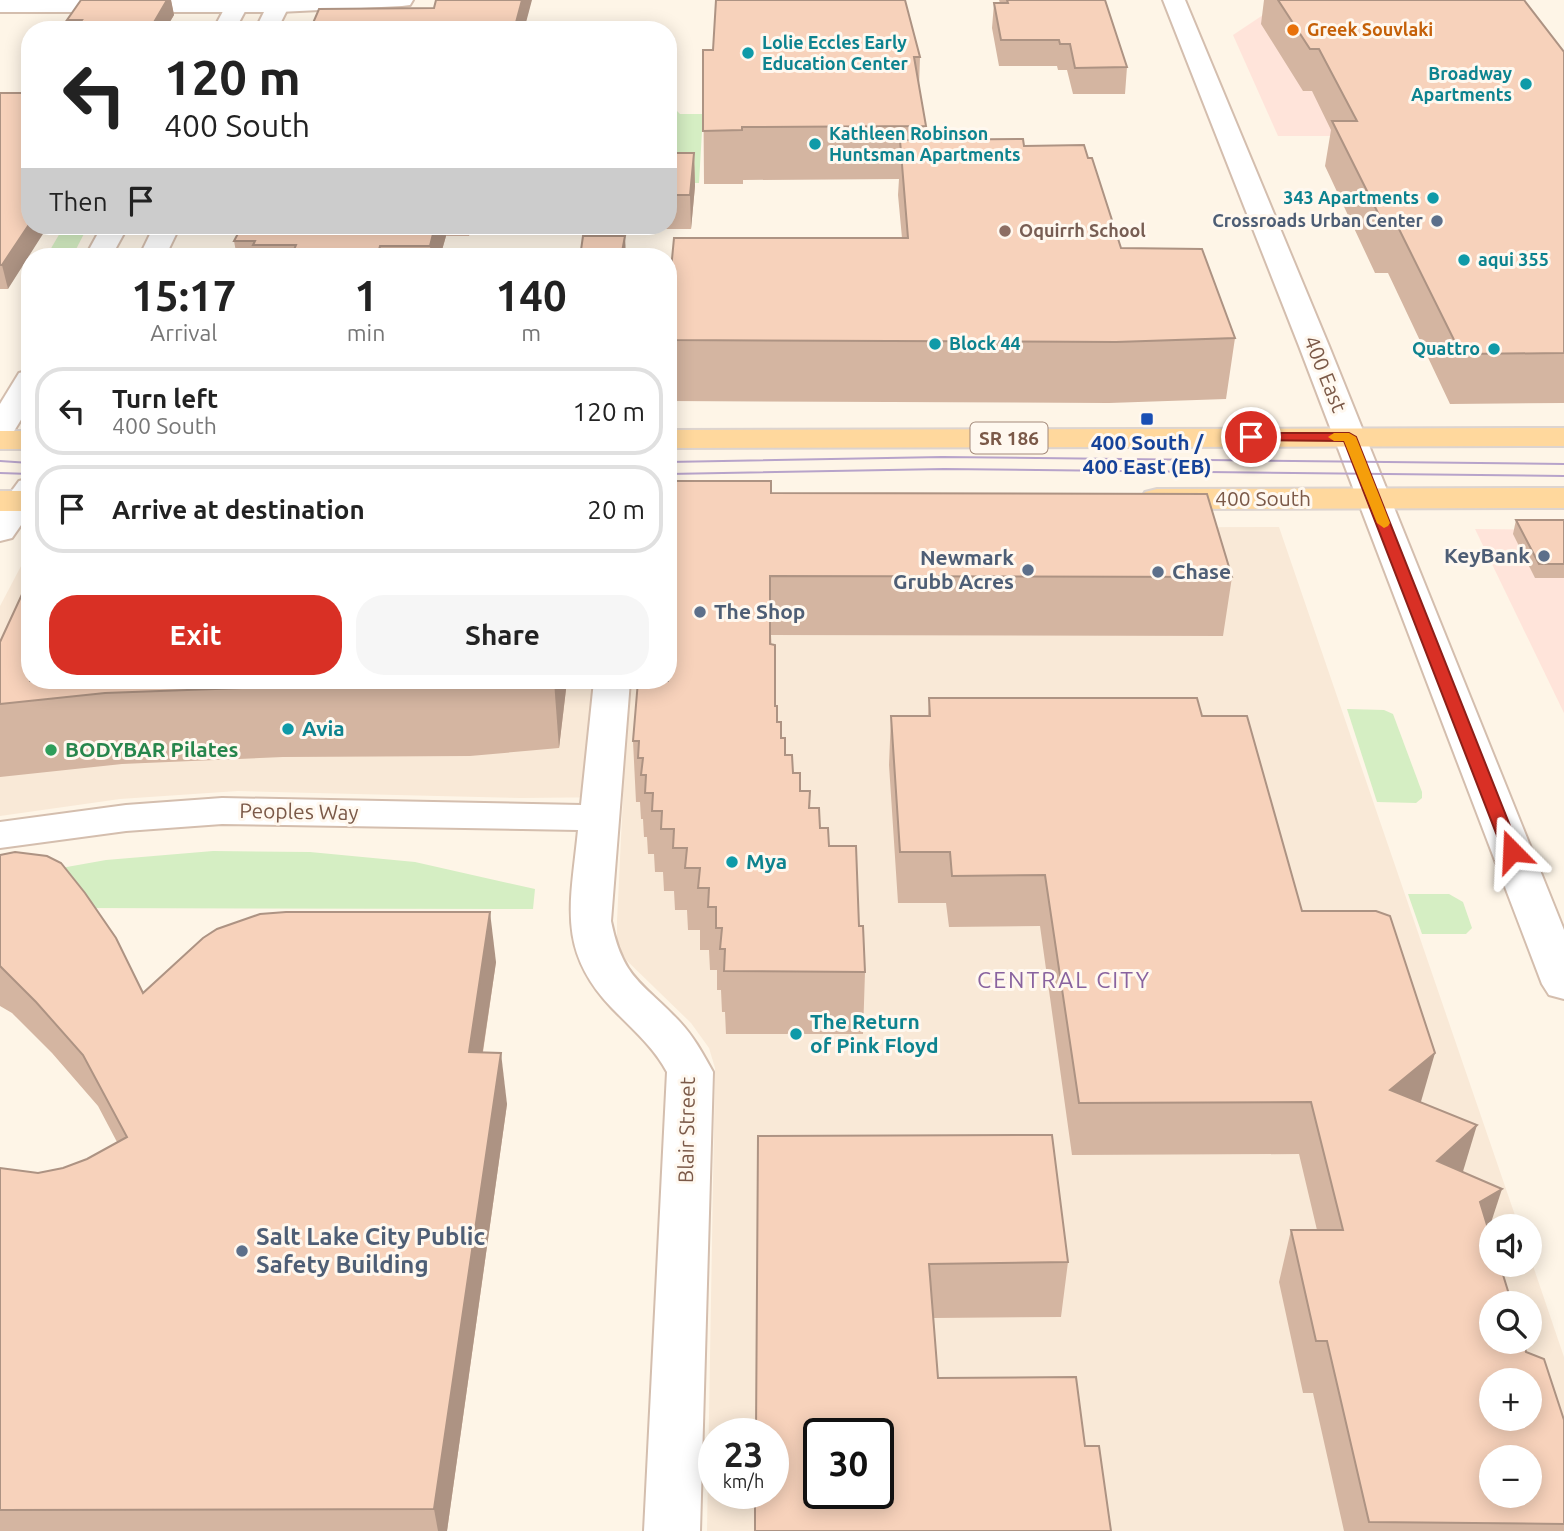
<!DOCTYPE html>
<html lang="en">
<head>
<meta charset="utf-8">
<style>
  :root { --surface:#fff; --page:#f6f6f6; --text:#222; --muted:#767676; --line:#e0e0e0; --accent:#d93025 }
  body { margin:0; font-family:Ubuntu,sans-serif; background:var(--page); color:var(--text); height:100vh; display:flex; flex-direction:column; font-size:26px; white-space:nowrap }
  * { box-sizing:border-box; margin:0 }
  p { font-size:23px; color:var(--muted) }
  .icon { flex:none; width:38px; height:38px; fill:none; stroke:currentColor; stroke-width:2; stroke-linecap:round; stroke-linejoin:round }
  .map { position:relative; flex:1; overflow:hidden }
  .details { position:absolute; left:21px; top:248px; width:656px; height:441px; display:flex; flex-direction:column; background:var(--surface); border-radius:28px; box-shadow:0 4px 18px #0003 }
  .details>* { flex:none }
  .guide { position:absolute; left:21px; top:21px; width:656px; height:214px; border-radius:28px; box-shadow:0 4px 18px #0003; background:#fff; color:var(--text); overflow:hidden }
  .tools { position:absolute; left:1479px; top:1214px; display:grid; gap:14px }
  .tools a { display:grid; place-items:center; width:63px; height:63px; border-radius:50%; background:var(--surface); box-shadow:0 4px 18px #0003; font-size:35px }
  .speed { position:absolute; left:698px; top:1418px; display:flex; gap:14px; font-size:35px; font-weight:700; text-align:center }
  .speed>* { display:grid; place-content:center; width:91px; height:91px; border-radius:50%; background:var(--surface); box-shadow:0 4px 18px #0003; line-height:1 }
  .speed small { font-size:18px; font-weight:400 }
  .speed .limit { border:4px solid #111; border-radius:10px; background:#fff; color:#111 }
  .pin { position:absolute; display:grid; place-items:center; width:60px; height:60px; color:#fff; margin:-30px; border:4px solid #fff; border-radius:50%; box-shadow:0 2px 7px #0007 }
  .me { position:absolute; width:77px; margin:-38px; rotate:339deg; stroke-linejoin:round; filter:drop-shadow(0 0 5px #0008) }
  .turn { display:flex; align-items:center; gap:24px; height:147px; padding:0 28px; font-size:32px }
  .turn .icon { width:91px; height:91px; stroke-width:2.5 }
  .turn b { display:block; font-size:49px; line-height:60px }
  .then { display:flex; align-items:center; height:66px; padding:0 28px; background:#0003; gap:14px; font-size:26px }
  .eta { display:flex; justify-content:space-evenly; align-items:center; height:119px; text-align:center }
  .eta b { font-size:42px; font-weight:700; line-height:49px }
  .button { display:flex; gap:14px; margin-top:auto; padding:14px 28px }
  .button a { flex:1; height:80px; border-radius:28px; background:var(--accent); color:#fff; font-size:28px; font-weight:700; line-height:80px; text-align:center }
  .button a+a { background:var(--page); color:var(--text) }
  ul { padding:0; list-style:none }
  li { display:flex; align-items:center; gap:21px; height:88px; margin:0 14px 10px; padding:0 14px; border:4px solid var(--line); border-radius:28px }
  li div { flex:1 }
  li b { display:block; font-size:26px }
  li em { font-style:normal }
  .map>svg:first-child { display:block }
  .residential { fill:#f9e9d7; fill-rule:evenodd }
  .commercial { fill:#ffe4da }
  .green { fill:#d5eec3 }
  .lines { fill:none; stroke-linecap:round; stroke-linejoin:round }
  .minor-casing { stroke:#d4beae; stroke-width:4 }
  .tertiary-casing { stroke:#d4beae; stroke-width:4 }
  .primary-casing { stroke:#ddd4cf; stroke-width:4 }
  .minor { fill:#fff; fill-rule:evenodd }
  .tertiary { fill:#fff; fill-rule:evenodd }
  .primary { fill:#ffd89d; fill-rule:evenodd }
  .tram { stroke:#b7a3ca; stroke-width:2 }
  .wall { fill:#d4b5a1 }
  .shaded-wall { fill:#ad9383 }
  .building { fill:#f7d2bb; stroke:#ad9383; stroke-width:2; fill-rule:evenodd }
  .route { fill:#d93025; stroke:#8d1f18; stroke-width:2 }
  .slow { fill:#f59e0b }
  .food-dot { fill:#e8710a; stroke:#fff8ef; stroke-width:2.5 }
  .culture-dot { fill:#0f9aa8; stroke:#fff8ef; stroke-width:2.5 }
  .service-dot { fill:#5c6f8a; stroke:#fff8ef; stroke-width:2.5 }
  .education-dot { fill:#8d6e63; stroke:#fff8ef; stroke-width:2.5 }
  .transit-dot { fill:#1a4fb4; stroke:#fff8ef; stroke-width:2.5 }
  .leisure-dot { fill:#2e9e5b; stroke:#fff8ef; stroke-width:2.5 }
  .labels { text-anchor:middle; stroke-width:6; stroke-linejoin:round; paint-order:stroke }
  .far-food-label { font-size:18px; font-weight:bold; fill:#c56008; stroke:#fff8ef; text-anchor:start }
  .far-culture-label { font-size:18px; font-weight:bold; fill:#0d838f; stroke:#fff8ef; text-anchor:start }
  .far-service-label { font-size:18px; font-weight:bold; fill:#4e5e75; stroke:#fff8ef; text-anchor:end }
  .far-education-label { font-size:18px; font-weight:bold; fill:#785e54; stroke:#fff8ef; text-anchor:start }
  .shield { fill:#fff8ef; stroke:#a3897a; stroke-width:2 }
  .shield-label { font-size:19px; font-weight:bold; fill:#7b5948 }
  .street-label { font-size:21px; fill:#7b5948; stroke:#fff8ef }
  .transit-label { font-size:21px; font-weight:bold; fill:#164399; stroke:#fff8ef }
  .service-label { font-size:21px; font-weight:bold; fill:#4e5e75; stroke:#fff8ef; text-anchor:end }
  .culture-label { font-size:21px; font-weight:bold; fill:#0d838f; stroke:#fff8ef; text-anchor:start }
  .leisure-label { font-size:21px; font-weight:bold; fill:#27864d; stroke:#fff8ef; text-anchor:start }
  .neighbourhood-label { font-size:23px; letter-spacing:2px; fill:#89639f; stroke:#fff8ef }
  .near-service-label { font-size:24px; font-weight:bold; fill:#4e5e75; stroke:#fff8ef; text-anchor:start }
</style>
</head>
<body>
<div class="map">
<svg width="1564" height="1531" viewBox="0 0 1564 1531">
  <rect width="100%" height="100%" fill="#fef5e7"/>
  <path class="residential" d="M1279,527L1519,1227H1491V1265H1530V1257L1564,1357V1531H707L715,1068L709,1048L691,1023L621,955L617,941V921L623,797L521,798L238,791L120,799L0,816V606L30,549V681H668L669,529ZM1491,1304H1530V1342H1491ZM1491,1381H1530V1419H1491ZM714,1433H774V1493H714ZM819,1433H878V1493H819ZM1491,1458H1530V1496H1491Z"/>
  <g class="commercial">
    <polygon points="1269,11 1525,136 1278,136 1233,35"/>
    <polygon points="1475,529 1564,530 1564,713"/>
  </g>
  <g class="green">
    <polygon points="676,110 680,114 703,114 699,183 669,183 668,114"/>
    <polygon points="64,226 88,226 72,257 46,257"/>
    <polygon points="1347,709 1384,710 1393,714 1422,792 1422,798 1416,803 1377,802"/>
    <polygon points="213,851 310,852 415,862 535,889 533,909 80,908 33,873 106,860"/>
    <polygon points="1408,894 1449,894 1463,902 1472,928 1466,934 1422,934"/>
  </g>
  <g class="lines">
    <defs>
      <g id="minor">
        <polygon points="229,0 251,0 235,30 213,30"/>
        <polygon points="270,0 292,0 277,30 255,30"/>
        <polygon points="1163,0 1185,0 1329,346 1564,930 1564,999 1549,995 1542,984 1299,346"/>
        <polygon points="102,226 128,226 111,257 85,257"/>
        <polygon points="154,226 180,226 165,257 139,257"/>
        <polygon points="30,370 30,405 11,436 0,438 0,404 19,373"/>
        <polygon points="30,478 30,512 12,538 0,541 0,507 19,481"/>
        <path d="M594,681H630L611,921C623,980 643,982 680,1022C694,1037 703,1054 713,1072L700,1531H644L667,1072C653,1046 631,1028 611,1007C556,949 571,902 578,830L222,824L126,831L0,848V822L126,805L222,798L581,805Z"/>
      </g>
      <polygon id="tertiary" points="0,0 413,0 410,5 402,6 279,12 0,12"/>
      <g id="primary">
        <polygon points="1564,428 1564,446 668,448 668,430"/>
        <rect x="0" y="431" width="30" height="18"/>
        <polygon points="1564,488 1564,508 1157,509 1145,506 1141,499 1145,492 1157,489"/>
        <rect x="0" y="491" width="30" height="20"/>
      </g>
    </defs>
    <use href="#minor" class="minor-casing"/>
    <use href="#tertiary" class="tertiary-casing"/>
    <use href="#primary" class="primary-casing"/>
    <use href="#minor" class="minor"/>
    <use href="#tertiary" class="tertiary"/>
    <use href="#primary" class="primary"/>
    <g class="tram">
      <polyline points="0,461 30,463"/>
      <polyline points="668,462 942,457 1564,464"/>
      <polyline points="0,473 30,474"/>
      <polyline points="668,474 944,469 1564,476"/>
    </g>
  </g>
  <g class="wall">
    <polygon points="81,0 171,0 174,15 165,30 69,30 67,20"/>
    <polygon points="999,0 1105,0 1127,67 1125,94 1073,94 1067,70 1058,70 1057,66 999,66 992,28 994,3 1000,3"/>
    <polygon points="1264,0 1524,0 1564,52 1564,403 1450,404 1388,273 1375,273 1325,166 1331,130 1312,91 1303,91 1261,24"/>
    <polygon points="703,50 920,57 919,87 926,126 925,140 1024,146 1088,158 1121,248 1235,338 1226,399 1109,403 668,401 668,301 902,238 898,195 899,179 743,180 743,184 704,184"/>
    <polygon points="0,93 8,289 0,289"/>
    <polygon points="668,153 694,153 695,186 691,229 470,229 469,236 446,236 440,257 237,257 234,241 239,231 239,226 668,226"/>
    <polygon points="771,493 1232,577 1223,636 771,635 775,706 777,722 785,755 800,791 829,846 859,926 865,972 863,1034 726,1034 725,1012 722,1012 721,990 717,990 717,970 710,970 709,950 700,950 700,930 688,930 687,910 675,910 674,891 664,891 663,872 655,872 654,854 648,854 647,837 644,837 643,819 641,819 640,802 636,802 633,741"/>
    <polygon points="1516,520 1564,520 1564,578 1535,578 1513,534"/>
    <polygon points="0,642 30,681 567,681 559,748 470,756 283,757 122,764 0,777"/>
    <polygon points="929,698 1202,716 1302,911 1421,1102 1463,1172 1489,1231 1526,1352 1564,1420 1564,1531 1344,1531 1313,1393 1303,1393 1279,1282 1291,1230 1317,1230 1299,1154 1072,1155 1040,926 949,927 946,903 898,903 889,765 891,716 928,716"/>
    <polygon points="0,855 143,993 496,962 483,1052 507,1104 447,1531 0,1531 0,1168 38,1173 63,1168 87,1159 117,1142 98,1106 52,1053 12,1013 0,1006"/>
    <polygon points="758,1136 1068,1262 1061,1317 933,1318 938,1378 1085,1446 755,1531"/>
  </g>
  <g class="shaded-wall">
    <polygon points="167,0 171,0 174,15 165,30 152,30 153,24"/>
    <polygon points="522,0 532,0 524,30 514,30"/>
    <polygon points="694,153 695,186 691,229 690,195"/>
    <polygon points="30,223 30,226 48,226 8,289 2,265"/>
    <polygon points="435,226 445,226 446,236 440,257 431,257 430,246"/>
    <polygon points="468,226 470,226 469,236"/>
    <polygon points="625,236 626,257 621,257"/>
    <polygon points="380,246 382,257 377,257"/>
    <polygon points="554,681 567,681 559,748"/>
    <polygon points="490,912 496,962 475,1103 469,1052"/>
    <polygon points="501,1053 507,1104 447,1531 438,1531 434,1509"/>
    <polygon points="1435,1053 1420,1105 1390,1090"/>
    <polygon points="1477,1125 1461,1178 1437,1161"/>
    <polygon points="1502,1189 1485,1241 1480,1202"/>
  </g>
  <g class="building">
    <polygon points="81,0 167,0 153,24 155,24 152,30 75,30 82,20 67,20"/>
    <polygon points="436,0 522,0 514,30 310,30 319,9 434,8"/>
    <polygon points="716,0 905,0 920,57 914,57 926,126 742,127 742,130 703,131 703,50 713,50"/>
    <polygon points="1007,0 1105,0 1127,67 1075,68 1070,44 1060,44 1059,40 1001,40 994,3 1008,3"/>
    <polygon points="1278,0 1524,0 1564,52 1564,353 1461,354 1397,225 1384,225 1332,121 1357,121 1319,49 1310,49"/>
    <polygon points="0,93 30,93 30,223 2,265 0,265"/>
    <polygon points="1023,139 1024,146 1084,145 1088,158 1092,158 1121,248 1202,249 1235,338 1116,342 668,340 668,301 674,238 908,238 900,140"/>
    <polygon points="668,153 694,153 690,195 668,195"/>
    <polygon points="242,226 435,226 430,246 380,246 377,257 291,257 296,245 253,245 255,241 234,241"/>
    <polygon points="583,236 625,236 621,257 580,257"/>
    <polygon points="668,481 771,481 771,493 1207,494 1232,577 770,576 770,644 775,645 775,706 777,706 777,722 781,722 781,738 785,738 785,755 792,755 793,773 800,773 800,791 810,791 809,808 819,808 820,828 828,828 829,846 856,846 859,926 863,926 865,972 724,971 725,949 720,949 722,928 716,928 716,907 708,907 709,888 698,888 700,868 685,868 687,848 673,848 674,829 661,829 662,811 652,811 653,793 645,793 646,775 641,775 643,758 638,758 639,741 633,741 638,681 668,681"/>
    <polygon points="1516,520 1564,520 1564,564 1539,564"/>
    <polygon points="30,577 30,681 520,681 462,686 270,687 105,693 0,704 0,642"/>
    <path d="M929,698H1197L1202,716H1247L1302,911H1376L1390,916L1435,1053L1390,1090L1477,1125L1437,1161L1502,1189L1480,1202L1491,1238V1265H1500L1512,1304H1491V1342H1524L1526,1352L1544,1359L1564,1420V1524L1369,1522L1327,1341H1316L1291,1230H1343L1311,1102L1079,1103L1045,875L952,876L950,852H900L891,716H930ZM1491,1381H1530V1419H1491ZM1491,1458H1530V1496H1491Z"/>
    <polygon points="15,852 47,856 61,863 85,893 116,938 143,993 203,938 217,929 260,914 286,912 490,912 469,1052 501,1053 434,1509 0,1510 0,1168 38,1173 63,1168 87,1159 127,1137 83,1055 36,1002 0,966 0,855"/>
    <path d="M1052,1135L1068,1262L929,1264L938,1378L1076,1377L1085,1446H1099L1111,1531H755V1493H774V1433H756L758,1136ZM819,1433H878V1493H819Z"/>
  </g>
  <polygon class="route" points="1251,433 1349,433 1356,437 1520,851 1518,855 1512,857 1503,851 1344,441 1246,440 1244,437"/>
  <polygon class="slow" points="1334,433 1349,433 1356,437 1390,523 1388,526 1384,528 1377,523 1344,441 1334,441 1328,437"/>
  <circle class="food-dot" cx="1293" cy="30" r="7"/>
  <g class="culture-dot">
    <circle cx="748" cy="53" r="7"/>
    <circle cx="1526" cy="84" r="7"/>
    <circle cx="815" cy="144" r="7"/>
    <circle cx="1433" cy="198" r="7"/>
    <circle cx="1464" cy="260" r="7"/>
    <circle cx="935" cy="344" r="7"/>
    <circle cx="1494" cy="349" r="7"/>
    <circle cx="288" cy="729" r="7"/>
    <circle cx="732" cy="862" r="7"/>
    <circle cx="796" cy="1034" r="7"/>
  </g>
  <g class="service-dot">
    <circle cx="1437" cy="221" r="7"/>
    <circle cx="1544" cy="556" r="7"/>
    <circle cx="1028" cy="570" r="7"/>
    <circle cx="1158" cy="572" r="7"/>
    <circle cx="700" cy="612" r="7"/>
    <circle cx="242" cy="1251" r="7"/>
  </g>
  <circle class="education-dot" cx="1005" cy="231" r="7"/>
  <rect class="transit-dot" x="1140" y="412" width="14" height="14" rx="3.5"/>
  <circle class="leisure-dot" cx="51" cy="750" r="7"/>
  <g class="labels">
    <g class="far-food-label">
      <text x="1307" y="36">Greek Souvlaki</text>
    </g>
    <g class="far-culture-label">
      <text x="762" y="49">Lolie Eccles Early<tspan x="762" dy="21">Education Center</tspan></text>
      <text x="1512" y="80" text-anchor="end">Broadway<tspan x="1512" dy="21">Apartments</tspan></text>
      <text x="829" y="140">Kathleen Robinson<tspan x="829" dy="21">Huntsman Apartments</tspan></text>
      <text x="1419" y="204" text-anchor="end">343 Apartments</text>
      <text x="1478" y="266">aqui 355</text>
      <text x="949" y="350">Block 44</text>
      <text x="1480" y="355" text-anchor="end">Quattro</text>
    </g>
    <g class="far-service-label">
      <text x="1423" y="227">Crossroads Urban Center</text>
    </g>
    <g class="far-education-label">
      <text x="1019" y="237">Oquirrh School</text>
    </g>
    <rect class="shield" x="970.5" y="422.5" width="77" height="31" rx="5"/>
    <g class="shield-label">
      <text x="1009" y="445">SR 186</text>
    </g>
    <g class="street-label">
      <text transform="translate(1325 374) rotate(68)" y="7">400 East</text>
      <text x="1263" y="506">400 South</text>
      <text transform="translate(299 812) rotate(1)" y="7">Peoples Way</text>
      <text transform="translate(687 1130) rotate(-89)" y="7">Blair Street</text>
    </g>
    <g class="transit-label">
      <text x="1147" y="450">400 South /<tspan x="1147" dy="24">400 East (EB)</tspan></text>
    </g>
    <g class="service-label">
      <text x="1530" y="563">KeyBank</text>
      <text x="1014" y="565">Newmark<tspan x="1014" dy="24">Grubb Acres</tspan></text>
      <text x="1172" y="579" text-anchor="start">Chase</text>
      <text x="714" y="619" text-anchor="start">The Shop</text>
    </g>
    <g class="culture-label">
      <text x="302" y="736">Avia</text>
      <text x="746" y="869">Mya</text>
      <text x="810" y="1029">The Return<tspan x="810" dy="24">of Pink Floyd</tspan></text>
    </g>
    <g class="leisure-label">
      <text x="65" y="757">BODYBAR Pilates</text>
    </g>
    <g class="neighbourhood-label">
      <text x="1064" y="988">CENTRAL CITY</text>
    </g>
    <g class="near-service-label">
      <text x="256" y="1245">Salt Lake City Public<tspan x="256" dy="28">Safety Building</tspan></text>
    </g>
  </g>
</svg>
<div class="tools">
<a><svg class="icon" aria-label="sound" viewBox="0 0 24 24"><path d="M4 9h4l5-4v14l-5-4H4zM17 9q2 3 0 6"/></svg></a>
<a><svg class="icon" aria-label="search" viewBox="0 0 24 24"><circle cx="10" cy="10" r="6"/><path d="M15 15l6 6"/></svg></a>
<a>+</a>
<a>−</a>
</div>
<div class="speed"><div>23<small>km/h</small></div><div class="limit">30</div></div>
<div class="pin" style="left:1251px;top:437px;background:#d93025"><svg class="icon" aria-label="arrive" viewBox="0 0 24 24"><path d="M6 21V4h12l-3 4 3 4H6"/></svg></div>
<svg class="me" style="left:1512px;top:851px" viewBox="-20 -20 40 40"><path d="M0-17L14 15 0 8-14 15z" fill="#d93025" stroke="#fff" stroke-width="4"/></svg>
<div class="guide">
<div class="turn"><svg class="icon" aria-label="left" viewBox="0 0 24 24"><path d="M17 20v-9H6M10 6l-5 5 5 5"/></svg><div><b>120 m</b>400 South</div></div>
<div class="then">Then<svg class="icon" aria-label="arrive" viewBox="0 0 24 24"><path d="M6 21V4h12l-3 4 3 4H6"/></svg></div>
</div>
<section class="details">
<div class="eta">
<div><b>15:17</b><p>Arrival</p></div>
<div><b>1</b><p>min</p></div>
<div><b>140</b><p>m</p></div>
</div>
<ul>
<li><svg class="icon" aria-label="left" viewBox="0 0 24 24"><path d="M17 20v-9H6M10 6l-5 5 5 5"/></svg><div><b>Turn left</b><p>400 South</p></div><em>120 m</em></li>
<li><svg class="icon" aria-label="arrive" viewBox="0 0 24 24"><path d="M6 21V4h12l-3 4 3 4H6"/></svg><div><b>Arrive at destination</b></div><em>20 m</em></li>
</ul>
<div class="button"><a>Exit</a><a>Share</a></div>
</section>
</div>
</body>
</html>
